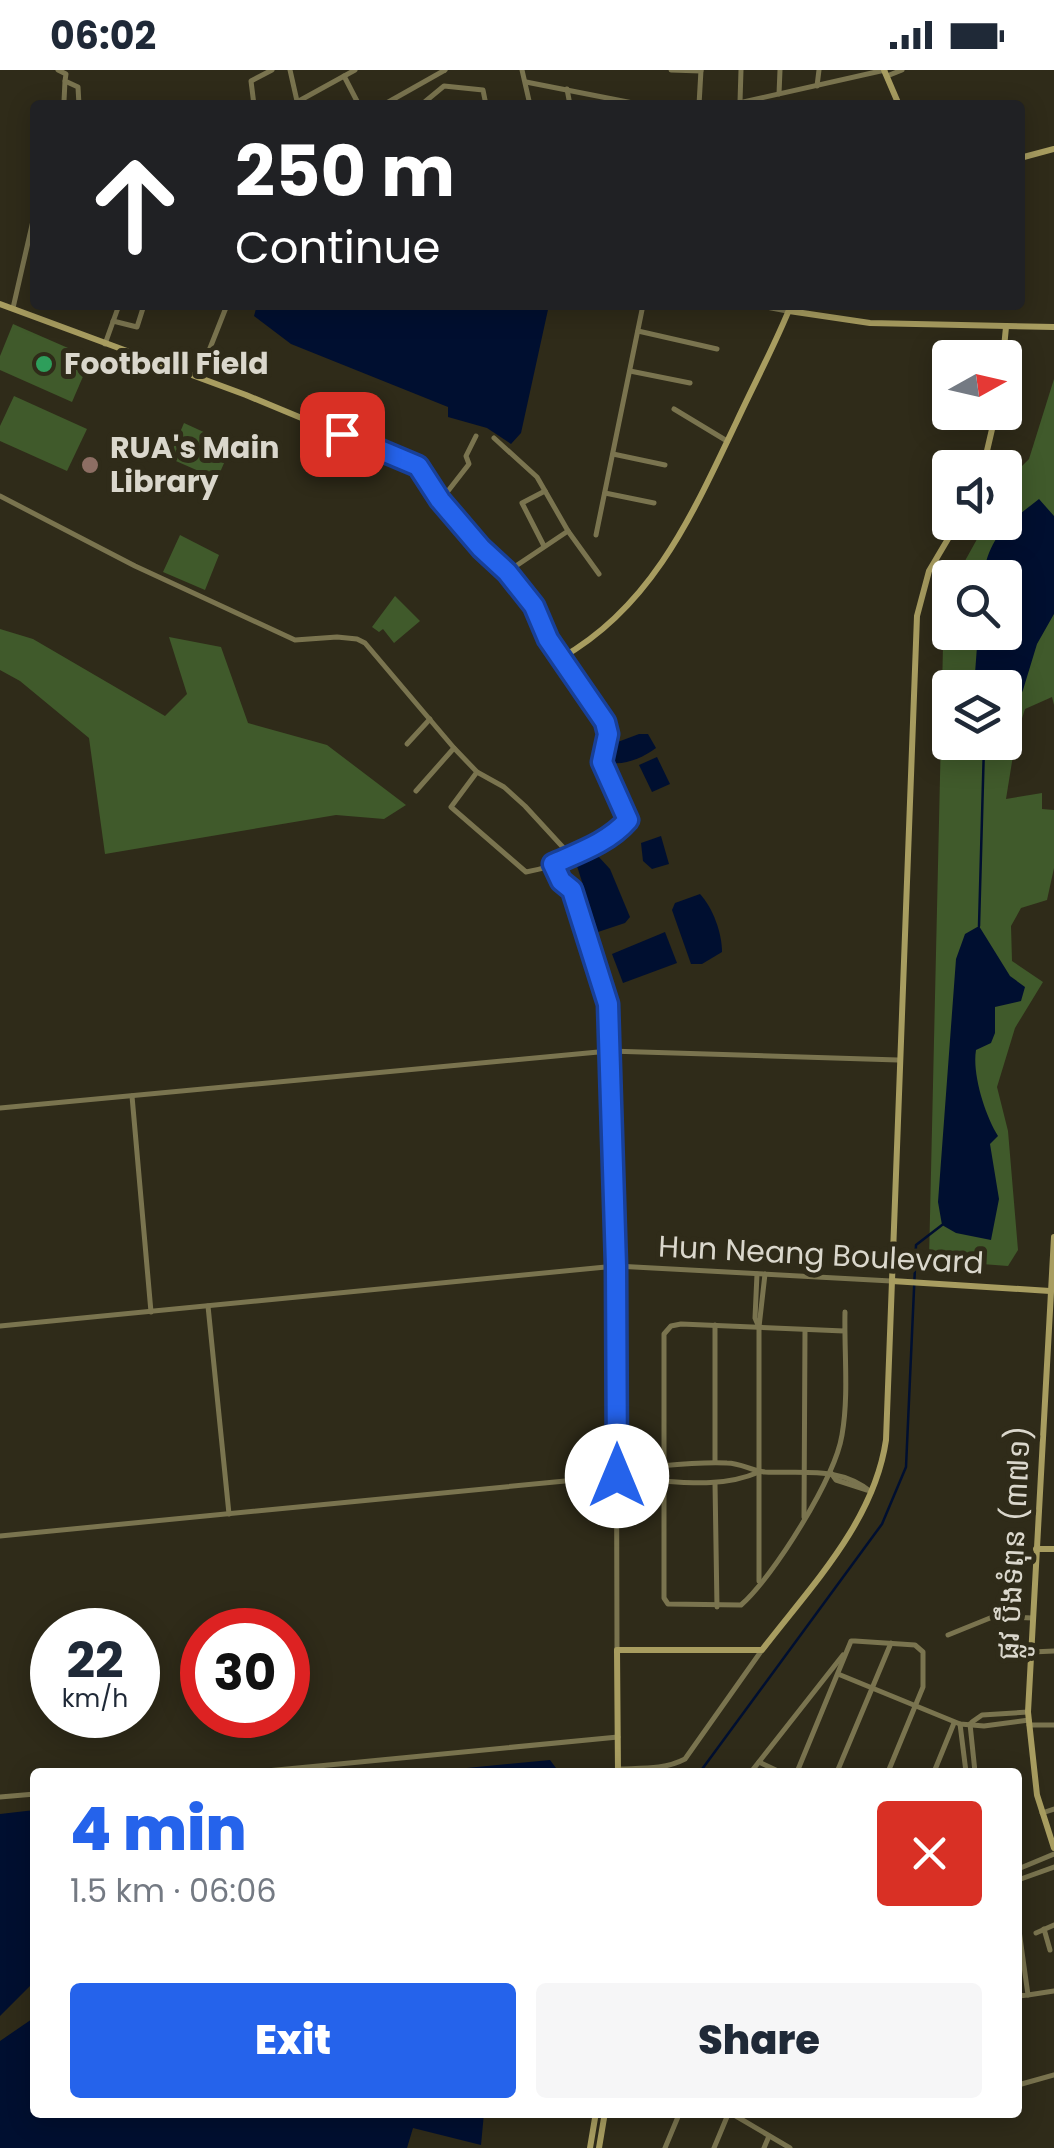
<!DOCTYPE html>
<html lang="en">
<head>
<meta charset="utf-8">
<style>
  :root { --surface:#fff; --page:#f6f6f7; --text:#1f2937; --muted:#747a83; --accent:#2563eb }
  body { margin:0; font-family:Poppins,"Noto Sans Khmer",sans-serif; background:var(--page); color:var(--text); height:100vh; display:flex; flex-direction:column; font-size:38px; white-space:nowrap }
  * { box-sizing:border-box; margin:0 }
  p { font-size:32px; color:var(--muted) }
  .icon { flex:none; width:55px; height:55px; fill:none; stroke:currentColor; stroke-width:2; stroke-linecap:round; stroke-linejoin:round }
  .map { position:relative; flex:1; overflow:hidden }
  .details { position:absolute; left:30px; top:1698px; width:992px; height:350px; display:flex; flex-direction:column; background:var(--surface); border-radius:10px; box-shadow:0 5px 25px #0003 }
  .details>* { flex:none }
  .hud { position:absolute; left:30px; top:30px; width:995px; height:210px; border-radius:10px; box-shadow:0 5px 25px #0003; background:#202124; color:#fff; overflow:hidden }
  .needle { width:65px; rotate:82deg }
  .buttons { position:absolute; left:932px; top:270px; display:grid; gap:20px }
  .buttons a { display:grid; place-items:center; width:90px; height:90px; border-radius:10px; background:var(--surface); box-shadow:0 5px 25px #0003; font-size:50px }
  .speed { position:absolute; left:30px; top:1538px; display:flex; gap:20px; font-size:50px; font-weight:700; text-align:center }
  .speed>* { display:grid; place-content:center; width:130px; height:130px; border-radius:50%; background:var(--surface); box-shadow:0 5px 25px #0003; line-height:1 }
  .speed small { font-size:25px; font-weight:400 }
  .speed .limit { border:15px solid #d22; background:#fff; color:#111 }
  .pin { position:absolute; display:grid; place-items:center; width:85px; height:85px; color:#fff; margin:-42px; border-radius:20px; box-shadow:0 5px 15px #0006 }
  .me { position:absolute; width:110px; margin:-55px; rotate:0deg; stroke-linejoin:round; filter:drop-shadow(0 0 8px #0008) }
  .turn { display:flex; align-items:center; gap:35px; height:210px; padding:0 40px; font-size:45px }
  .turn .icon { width:130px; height:130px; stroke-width:2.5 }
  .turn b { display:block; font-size:70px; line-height:85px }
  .round { display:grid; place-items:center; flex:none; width:105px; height:105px; border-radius:10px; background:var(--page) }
  .overview { display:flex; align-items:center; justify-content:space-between; height:170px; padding:0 40px }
  h1 { font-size:60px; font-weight:800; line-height:75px; color:var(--accent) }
  .button { display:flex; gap:20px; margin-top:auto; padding:20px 40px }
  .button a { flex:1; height:115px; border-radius:10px; background:var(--accent); color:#fff; font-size:40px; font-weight:800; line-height:115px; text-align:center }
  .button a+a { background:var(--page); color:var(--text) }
  .status { display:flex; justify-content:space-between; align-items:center; height:70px; padding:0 50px; background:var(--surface); direction:ltr }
  .status svg { height:28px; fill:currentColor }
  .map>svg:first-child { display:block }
  .green { fill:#405a2b; fill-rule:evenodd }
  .water { fill:#000f30 }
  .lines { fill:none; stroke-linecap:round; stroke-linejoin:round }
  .stream { stroke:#000f30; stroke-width:2.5 }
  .street { stroke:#7a744f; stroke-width:5 }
  .secondary { stroke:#a89d60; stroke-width:6 }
  .route-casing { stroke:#184099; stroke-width:25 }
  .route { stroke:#2563eb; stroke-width:18 }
  .leisure-dot { fill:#2e9e5b; stroke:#2f2b19; stroke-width:4 }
  .education-dot { fill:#8d6e63; stroke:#2f2b19; stroke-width:4 }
  .labels { text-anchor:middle; stroke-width:10; stroke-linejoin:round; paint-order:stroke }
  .poi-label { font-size:30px; font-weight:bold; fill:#dad7cc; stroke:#2f2b19; text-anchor:start }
  .street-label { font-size:30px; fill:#dad7cc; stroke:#2f2b19 }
</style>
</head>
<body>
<div class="status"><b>06:02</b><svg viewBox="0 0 49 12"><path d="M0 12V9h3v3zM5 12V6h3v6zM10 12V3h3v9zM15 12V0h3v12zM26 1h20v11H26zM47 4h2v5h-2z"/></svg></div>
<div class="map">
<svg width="1054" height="2078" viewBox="0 0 1054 2078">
  <rect width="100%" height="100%" fill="#2f2b19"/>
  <g class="green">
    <polygon points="13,254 91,288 72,332 0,300 0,286"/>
    <path d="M1054,309V635L1052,627L1025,639L1016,667L1006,729L1042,723V739L1054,740V798L1047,830L1021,838L1011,856L1012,891L1043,912L1015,958L997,1017L1008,1061L1018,1180L1008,1196L929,1190L944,532L950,520V562H1005V508L956,507L986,453L1005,452V413L1029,389ZM950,618H1005V672H950Z"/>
    <polygon points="14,326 87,359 67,401 0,371 0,356"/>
    <polygon points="184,353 232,375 217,409 169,388"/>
    <polygon points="180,465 219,485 205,520 163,502"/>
    <polygon points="395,526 420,551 394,573 383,559 379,562 372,557"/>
    <polygon points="0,559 33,569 165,646 187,624 169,567 221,577 248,653 327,675 406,735 384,749 336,745 105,784 89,668 20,611 0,600"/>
  </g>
  <g class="water">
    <polygon points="257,235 549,235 521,363 511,374 487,358 448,347 448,337 291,274 254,246"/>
    <path d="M1039,429L1054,446V544L1037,574L1023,620L1005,662V618L974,617L978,563L1005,562V508L983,507C989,466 1008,453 1039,429Z"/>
    <path d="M639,664H648L656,678C644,687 626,695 612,693L607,676Z"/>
    <polygon points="657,687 670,714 652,722 639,695"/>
    <polygon points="661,766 669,794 652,799 643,791 641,773"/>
    <polygon points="598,786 610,799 630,847 625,853 598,862 576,793 586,787"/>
    <path d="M700,824C713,838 722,863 722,882L702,894H691L672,840L675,833Z"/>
    <path d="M979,856L1010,906L1025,917L1021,931L995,937V963L991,973L976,980C972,1004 985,1045 998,1066L990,1074L999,1129L991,1170L956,1163L942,1155L938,1132L956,889L965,864Z"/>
    <polygon points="665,862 677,893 623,913 612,884"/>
    <polygon points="550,1690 559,1702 426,1702"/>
    <polygon points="35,1740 35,1911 0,1946 0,1744"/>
    <polygon points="35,1947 35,2042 484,2043 481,2075 413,2058 407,2078 0,2078 0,1971"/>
  </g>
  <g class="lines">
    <g class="stream">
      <polyline points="979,856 984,675"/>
      <polyline points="700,1702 882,1454 906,1397 916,1175 942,1155"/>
    </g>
    <g class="street">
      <polyline points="58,0 66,4 65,11 78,17 79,35"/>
      <polyline points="290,0 297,31"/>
      <polyline points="522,0 530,35"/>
      <polyline points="671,0 701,1"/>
      <polyline points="344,6 359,35"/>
      <polyline points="887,6 902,0"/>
      <polyline points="526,12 643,35"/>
      <polyline points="817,16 819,0"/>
      <polyline points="567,19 570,35"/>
      <polyline points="779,24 780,0"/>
      <polyline points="64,31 65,11"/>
      <polyline points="297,32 355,0"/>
      <polyline points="740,32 741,0"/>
      <polyline points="254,35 251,11 272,0"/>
      <polyline points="383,35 445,0"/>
      <polyline points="421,35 444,16 483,20 486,35"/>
      <polyline points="699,35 701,0"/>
      <polyline points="730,35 885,0"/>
      <polyline points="756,235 787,241"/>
      <polyline points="13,238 35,142"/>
      <polyline points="113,251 137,257 144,235"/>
      <polyline points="638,261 717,279"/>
      <polyline points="105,274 119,235"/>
      <polyline points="630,301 690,313"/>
      <polyline points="199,306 227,235"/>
      <polyline points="674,339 727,371"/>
      <polyline points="494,368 537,407 568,461 599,504"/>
      <polyline points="613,384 665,395"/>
      <polyline points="605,423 654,433"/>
      <polyline points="0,426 135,496 295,570 337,567 357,569 365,573 454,678 477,702 504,717 525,736 571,786"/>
      <polyline points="441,430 469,394 466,386 476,366"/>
      <polyline points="596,465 643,235"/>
      <polyline points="544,476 522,433 545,421"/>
      <polyline points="507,502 568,461"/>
      <polyline points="407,674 430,649"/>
      <path d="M477,702L451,737L526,802C560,796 606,776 629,750L602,692L608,664L605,652L562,589"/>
      <polyline points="416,721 454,678"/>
      <polyline points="553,794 561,811 572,821 608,934 616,1196 617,1580"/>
      <polyline points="132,1026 151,1242"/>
      <polyline points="0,1038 609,981 898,990"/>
      <polyline points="757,1204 755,1248 758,1255"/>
      <polyline points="208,1236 229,1444"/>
      <polyline points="715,1255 715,1392"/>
      <polyline points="0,1256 616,1196 891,1211"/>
      <path d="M844,1261L681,1254L671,1256L664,1264V1528L668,1534L741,1535C774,1506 835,1408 842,1365C849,1325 844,1282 845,1242"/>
      <path d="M617,1399C654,1398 690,1391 727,1393C741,1393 752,1401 765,1402C804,1404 839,1396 871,1422"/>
      <polyline points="831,1403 836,1410 867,1420"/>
      <path d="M617,1409C665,1408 713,1422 759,1402"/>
      <polyline points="715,1413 717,1537"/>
      <polyline points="804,1447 805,1260"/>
      <polyline points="0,1466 617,1406"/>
      <polyline points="759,1511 759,1257 765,1204"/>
      <polyline points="948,1565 995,1546 1032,1548"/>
      <polyline points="1032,1582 1054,1581"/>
      <polyline points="838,1604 960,1654 984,1656 1029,1650"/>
      <polyline points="972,1652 982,1645 1028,1642"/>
      <polyline points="960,1654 966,1702"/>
      <polyline points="970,1654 975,1702"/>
      <polyline points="1029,1655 1054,1655"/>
      <polyline points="759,1692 780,1702"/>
      <path d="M618,1699C642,1698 664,1700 685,1689L762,1580"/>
      <polyline points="256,1702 618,1667"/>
      <polyline points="751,1702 843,1585"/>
      <polyline points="797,1702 851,1571 855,1571 915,1575 923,1582 923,1617 888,1702"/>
      <polyline points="837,1702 891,1573"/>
      <polyline points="934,1702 954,1653"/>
      <polyline points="0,1727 35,1724"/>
      <polyline points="1042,1743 1054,1739"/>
      <polyline points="1018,1799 1054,1784"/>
      <polyline points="1018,1810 1054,1797"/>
      <polyline points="1018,1853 1028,1925 1018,1926"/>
      <polyline points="1044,1859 1050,1880"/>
      <polyline points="1036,1863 1054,1855"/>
      <polyline points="1028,1925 1054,1921"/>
      <polyline points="1018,2015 1054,2005"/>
      <polyline points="665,2078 680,2042"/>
      <polyline points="714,2078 729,2042 790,2078"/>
      <polyline points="764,2078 769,2066"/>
    </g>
    <g class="secondary">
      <polyline points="884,0 899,35"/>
      <polyline points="1020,88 1054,79"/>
      <path d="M0,234L246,325L417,396C433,425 457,451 479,476C491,489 506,500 518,514C536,537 545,564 561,588C653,536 693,443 736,353C754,314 775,275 791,235"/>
      <polyline points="789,241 870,253 1054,257"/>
      <polyline points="1003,288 1006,257"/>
      <polyline points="983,398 996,342"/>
      <polyline points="1054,1167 1028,1642 1037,1725 1054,1778"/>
      <polyline points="892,1211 1050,1221"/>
      <polyline points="1036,1479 1054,1479"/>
      <path d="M618,1702L617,1580H762C811,1516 874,1452 886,1370L917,546L929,501L958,452"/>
      <polyline points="590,2078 596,2042"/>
      <polyline points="599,2078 605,2042"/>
    </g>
  </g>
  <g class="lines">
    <defs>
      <path id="route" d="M342,364L418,396L440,430L481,478L507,502L534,536L548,569L605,652L608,664L602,692L628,750C609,772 580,782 553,794L561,811L572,820L608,934L616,1196L617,1406"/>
    </defs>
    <use href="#route" class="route-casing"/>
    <use href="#route" class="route"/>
  </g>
  <circle class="leisure-dot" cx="44" cy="294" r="10"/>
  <circle class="education-dot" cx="90" cy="395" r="10"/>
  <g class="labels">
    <g class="poi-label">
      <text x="64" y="304">Football Field</text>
      <text x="110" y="388">RUA's Main<tspan x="110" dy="34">Library</tspan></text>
    </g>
    <g class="street-label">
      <text transform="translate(821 1185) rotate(3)" y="10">Hun Neang Boulevard</text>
      <text transform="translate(1014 1473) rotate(-87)" y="10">ផ្លូវ បឹងទំពុន (៣៧១)</text>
    </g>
  </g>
</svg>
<div class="buttons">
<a><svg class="needle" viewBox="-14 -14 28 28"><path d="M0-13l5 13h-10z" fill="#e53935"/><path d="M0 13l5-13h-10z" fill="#747a83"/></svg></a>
<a><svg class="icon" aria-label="sound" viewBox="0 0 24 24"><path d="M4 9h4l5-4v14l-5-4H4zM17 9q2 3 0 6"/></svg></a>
<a><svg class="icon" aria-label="search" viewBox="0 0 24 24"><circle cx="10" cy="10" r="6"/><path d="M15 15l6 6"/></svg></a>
<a><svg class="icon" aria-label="layers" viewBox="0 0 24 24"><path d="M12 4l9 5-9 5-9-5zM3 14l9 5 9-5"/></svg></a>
</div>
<div class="speed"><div>22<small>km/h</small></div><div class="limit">30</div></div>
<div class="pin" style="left:342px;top:364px;background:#d93025"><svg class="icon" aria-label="arrive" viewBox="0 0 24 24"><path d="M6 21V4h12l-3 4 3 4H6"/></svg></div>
<svg class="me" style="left:617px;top:1406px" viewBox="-20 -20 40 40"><circle r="19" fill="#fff"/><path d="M0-13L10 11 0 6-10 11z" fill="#2563eb"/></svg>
<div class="hud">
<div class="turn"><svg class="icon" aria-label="ahead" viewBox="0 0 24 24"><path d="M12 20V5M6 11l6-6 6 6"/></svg><div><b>250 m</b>Continue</div></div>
</div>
<section class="details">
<div class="overview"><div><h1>4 min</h1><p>1.5 km · 06:06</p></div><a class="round" style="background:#d93025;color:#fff"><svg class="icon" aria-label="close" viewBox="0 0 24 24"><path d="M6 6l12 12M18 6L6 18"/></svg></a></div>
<div class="button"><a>Exit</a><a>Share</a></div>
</section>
</div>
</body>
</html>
